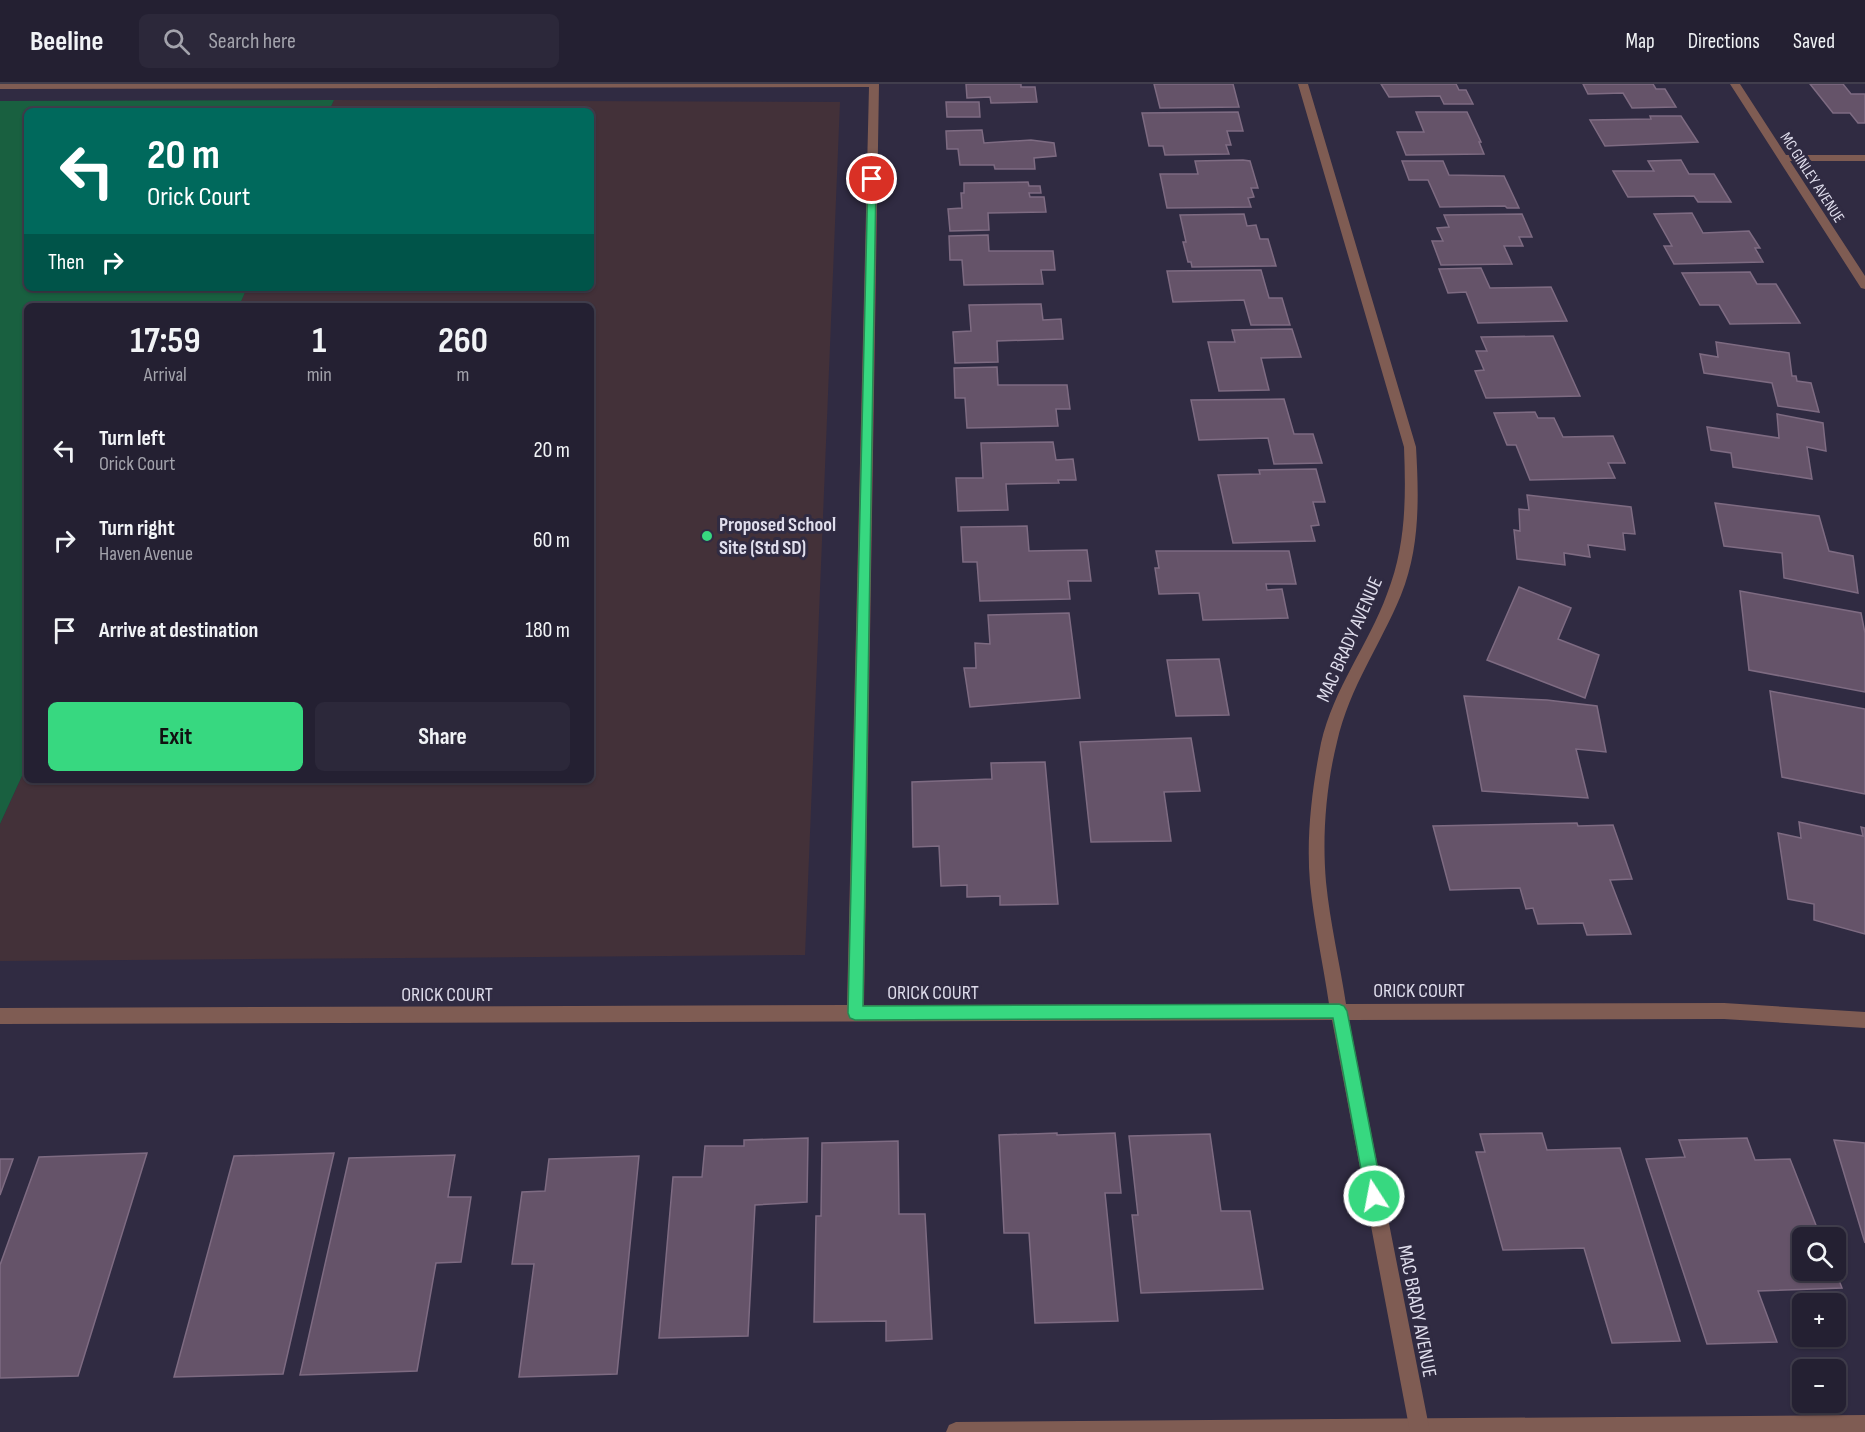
<!DOCTYPE html>
<html lang="en">
<head>
<meta charset="utf-8">
<style>
  :root { --surface:#242032; --page:#2c283a; --text:#f1f3f6; --muted:#a3a3ac; --line:#413e4d; --accent:#37d880 }
  body { margin:0; font-family:"Sofia Sans Condensed",sans-serif; background:var(--page); color:var(--text); height:100vh; display:flex; flex-direction:column; font-size:22px; white-space:nowrap }
  * { box-sizing:border-box; margin:0 }
  p { font-size:20px; color:var(--muted) }
  .icon { flex:none; width:33px; height:33px; fill:none; stroke:currentColor; stroke-width:2; stroke-linecap:round; stroke-linejoin:round }
  .map { position:relative; flex:1; overflow:hidden }
  .sheet { position:absolute; left:24px; top:219px; width:570px; height:480px; display:flex; flex-direction:column; background:var(--surface); border-radius:9px; box-shadow:0 2px 4px #0004,0 0 0 2px var(--line) }
  .sheet>* { flex:none }
  .top-card { position:absolute; left:24px; top:24px; width:570px; height:183px; border-radius:9px; box-shadow:0 2px 4px #0004,0 0 0 2px var(--line); background:#00695c; color:#fff; overflow:hidden }
  .buttons { position:absolute; left:1792px; top:1143px; display:grid; gap:12px }
  .buttons a { display:grid; place-items:center; width:54px; height:54px; border-radius:9px; background:var(--surface); box-shadow:0 2px 4px #0004,0 0 0 2px var(--line); font-size:30px }
  .pin { position:absolute; display:grid; place-items:center; width:51px; height:51px; color:#fff; margin:-26px; border:3px solid #fff; border-radius:50%; box-shadow:0 2px 6px #0007 }
  .me { position:absolute; width:66px; margin:-33px; rotate:349deg; stroke-linejoin:round; filter:drop-shadow(0 0 4px #0008) }
  .turn { display:flex; align-items:center; gap:21px; height:126px; padding:0 24px; font-size:27px }
  .turn .icon { width:78px; height:78px; stroke-width:2.5 }
  .turn b { display:block; font-size:42px; line-height:51px }
  .then { display:flex; align-items:center; height:57px; padding:0 24px; background:#0003; gap:12px; font-size:22px }
  .eta { display:flex; justify-content:space-evenly; align-items:center; height:102px; text-align:center }
  .eta b { font-size:36px; font-weight:700; line-height:42px }
  .cta { display:flex; gap:12px; margin-top:auto; padding:12px 24px }
  .cta a { flex:1; height:69px; border-radius:9px; background:var(--accent); color:#111; font-size:24px; font-weight:700; line-height:69px; text-align:center }
  .cta a+a { background:var(--page); color:var(--text) }
  ul { padding:0; list-style:none }
  li { display:flex; align-items:center; gap:18px; height:90px; padding:0 24px }
  li div { flex:1 }
  li b { display:block; font-size:22px }
  li em { font-style:normal }
  header { display:flex; align-items:center; gap:36px; box-sizing:border-box; height:84px; padding:0 30px; background:var(--surface); border-bottom:2px solid var(--line) }
  header strong { font-size:28px }
  nav { display:flex; gap:33px; margin-inline-start:auto; font-size:21px }
  .search { width:420px; height:54px; background:var(--page); display:flex; align-items:center; gap:15px; box-sizing:border-box; padding:0 21px; border-radius:9px; color:var(--muted); font-size:22px }
  .map>svg:first-child { display:block }
  .education { fill:#433139 }
  .green { fill:#196040 }
  .building { fill:#655369; stroke:#7e6b82; stroke-width:1.5 }
  .lines { fill:none; stroke-linecap:round; stroke-linejoin:round }
  .service { fill:#7f5c53; fill-rule:evenodd }
  .minor { fill:#7f5c53; fill-rule:evenodd }
  .route { fill:#37d880; stroke:#248c53; stroke-width:1.5 }
  .poi-dot { fill:#37d880; stroke:#302b42; stroke-width:2 }
  .labels { text-anchor:middle; stroke-width:6; stroke-linejoin:round; paint-order:stroke }
  .far-street-label { font-size:16px; fill:#dfddec; stroke:#302b42 }
  .poi-label { font-size:20px; font-weight:bold; fill:#dfddec; stroke:#302b42; text-anchor:start }
  .street-label { font-size:20px; fill:#dfddec; stroke:#302b42 }
</style>
</head>
<body>
<header>
<strong>Beeline</strong>
<div class="search"><svg class="icon" aria-label="search" viewBox="0 0 24 24"><circle cx="10" cy="10" r="6"/><path d="M15 15l6 6"/></svg>Search here</div>
<nav><a>Map</a><a>Directions</a><a>Saved</a></nav>
</header>
<div class="map">
<svg width="1865" height="1348" viewBox="0 0 1865 1348">
  <rect width="100%" height="100%" fill="#302b42"/>
  <polygon class="education" points="334,16 840,18 805,871 0,877 0,740 27,681 27,696 591,696 591,222 239,222 247,204 591,204 591,27 329,27"/>
  <polygon class="green" points="334,16 329,27 27,27 27,204 247,204 239,222 27,222 27,681 0,740 0,17"/>
  <g class="building">
    <polygon points="966,0 1021,0 1021,3 1035,3 1037,18 991,19 990,13 967,14"/>
    <polygon points="1154,0 1233,0 1239,23 1160,24"/>
    <polygon points="1381,0 1456,0 1459,6 1466,6 1473,20 1444,20 1440,12 1389,13"/>
    <polygon points="1583,0 1653,0 1656,5 1665,5 1676,23 1632,24 1623,9 1588,10"/>
    <polygon points="1810,0 1843,0 1851,10 1865,10 1865,39 1858,39 1850,29 1833,29"/>
    <polygon points="946,18 979,18 980,33 947,33"/>
    <polygon points="1238,28 1243,47 1227,47 1231,61 1226,61 1229,70 1165,71 1163,62 1149,62 1142,29"/>
    <polygon points="1416,28 1467,28 1481,58 1479,58 1484,70 1406,71 1397,48 1424,48"/>
    <polygon points="1650,32 1681,32 1698,58 1605,62 1590,36 1651,35"/>
    <polygon points="982,46 984,59 1031,56 1054,59 1056,72 1034,74 1035,85 995,85 994,81 960,81 958,65 947,65 946,47"/>
    <polygon points="1243,76 1250,77 1258,104 1251,104 1254,113 1248,114 1251,123 1167,124 1160,90 1198,90 1195,77"/>
    <polygon points="1681,76 1689,90 1714,90 1731,118 1698,118 1694,112 1628,113 1613,87 1654,87 1648,77"/>
    <polygon points="1402,77 1443,77 1449,91 1504,92 1519,124 1507,124 1505,122 1440,123 1428,96 1409,96"/>
    <polygon points="1028,98 1029,102 1040,102 1041,109 1029,109 1030,113 1044,113 1046,128 988,129 989,146 950,147 948,125 962,124 961,109 964,109 964,99"/>
    <polygon points="1692,129 1703,149 1749,147 1760,164 1755,164 1763,178 1674,180 1664,162 1672,162 1654,130"/>
    <polygon points="1244,130 1247,142 1256,141 1260,155 1268,155 1276,182 1192,183 1191,178 1188,178 1183,158 1186,158 1180,131"/>
    <polygon points="1522,130 1532,153 1519,153 1523,162 1504,162 1512,180 1441,181 1432,157 1443,157 1437,144 1449,143 1444,131"/>
    <polygon points="988,151 989,167 1053,167 1055,186 1041,186 1043,200 964,201 962,176 950,176 949,152"/>
    <polygon points="1481,184 1490,204 1551,203 1567,237 1478,239 1466,208 1448,209 1439,185"/>
    <polygon points="1261,186 1269,214 1282,214 1290,241 1251,241 1244,216 1173,218 1167,187"/>
    <polygon points="1750,188 1757,200 1776,200 1800,239 1730,240 1719,221 1700,221 1682,189"/>
    <polygon points="1041,220 1043,236 1061,235 1063,255 997,257 998,278 955,279 953,248 971,247 969,221"/>
    <polygon points="1292,245 1301,273 1261,274 1269,306 1219,307 1208,258 1235,258 1232,246"/>
    <polygon points="1553,252 1580,312 1486,314 1475,287 1484,286 1476,267 1487,267 1481,253"/>
    <polygon points="1716,258 1789,269 1792,292 1796,292 1797,297 1811,299 1819,328 1778,322 1772,299 1704,289 1700,270 1718,273"/>
    <polygon points="997,283 998,301 1067,301 1070,325 1056,325 1058,342 967,344 965,314 955,314 954,284"/>
    <polygon points="1284,315 1294,350 1313,350 1322,379 1274,380 1268,354 1199,356 1191,316"/>
    <polygon points="1535,328 1538,334 1554,334 1563,353 1613,352 1625,379 1608,379 1615,394 1530,396 1516,361 1507,361 1494,329"/>
    <polygon points="1777,330 1823,339 1826,367 1807,363 1812,395 1733,383 1731,369 1711,366 1707,343 1779,354"/>
    <polygon points="1053,358 1056,376 1073,375 1076,396 1058,396 1059,399 1006,400 1008,426 958,427 956,394 983,394 981,359"/>
    <polygon points="1316,385 1325,418 1313,418 1319,441 1311,442 1315,457 1233,459 1218,391 1260,390 1259,386"/>
    <polygon points="1527,411 1631,423 1635,450 1623,449 1625,466 1588,461 1590,473 1564,469 1565,481 1517,475 1514,446 1520,447 1519,425 1529,426"/>
    <polygon points="1715,419 1819,432 1829,467 1853,472 1858,509 1784,494 1782,469 1724,462"/>
    <polygon points="1027,442 1029,467 1087,466 1091,497 1068,497 1070,515 980,517 977,478 963,478 961,443"/>
    <polygon points="1156,467 1289,467 1296,500 1266,500 1267,506 1282,505 1288,534 1203,536 1199,509 1159,510 1155,484 1159,484"/>
    <polygon points="1519,503 1571,524 1558,555 1599,571 1585,614 1487,576"/>
    <polygon points="1740,507 1861,529 1865,549 1865,608 1749,586"/>
    <polygon points="1069,529 1080,614 970,623 964,584 976,584 975,559 990,560 988,531"/>
    <polygon points="1219,575 1229,631 1176,632 1167,576"/>
    <polygon points="1770,607 1865,625 1865,710 1782,693"/>
    <polygon points="1464,612 1547,616 1597,622 1606,668 1576,665 1588,714 1482,707"/>
    <polygon points="1191,654 1200,707 1164,708 1171,757 1091,758 1080,658"/>
    <polygon points="1045,678 1058,820 1000,821 1000,812 967,813 967,801 941,802 939,762 913,763 912,698 992,695 991,679"/>
    <polygon points="1799,738 1863,752 1861,743 1865,744 1865,850 1814,836 1814,820 1788,815 1778,749 1801,754"/>
    <polygon points="1577,739 1578,742 1613,741 1632,795 1610,796 1631,850 1587,851 1583,839 1538,840 1533,824 1526,825 1520,804 1450,806 1433,742"/>
    <polygon points="1057,1049 1057,1051 1115,1049 1121,1109 1105,1109 1118,1237 1035,1239 1029,1149 1004,1149 999,1051"/>
    <polygon points="1542,1049 1547,1066 1620,1064 1680,1257 1612,1259 1584,1164 1503,1166 1476,1068 1485,1068 1480,1050"/>
    <polygon points="1210,1050 1221,1127 1250,1127 1263,1205 1141,1209 1132,1131 1138,1131 1129,1052"/>
    <polygon points="808,1054 807,1118 755,1121 748,1252 659,1254 673,1093 702,1093 705,1062 744,1062 744,1056"/>
    <polygon points="1747,1054 1755,1076 1790,1075 1821,1154 1803,1154 1803,1186 1835,1186 1842,1204 1758,1207 1777,1258 1707,1260 1646,1075 1685,1073 1679,1056"/>
    <polygon points="1834,1056 1865,1059 1865,1159"/>
    <polygon points="898,1057 899,1130 925,1130 932,1255 886,1257 886,1237 814,1238 816,1132 821,1132 822,1059"/>
    <polygon points="147,1069 78,1292 0,1294 0,1181 39,1073"/>
    <polygon points="334,1069 283,1290 174,1293 234,1072"/>
    <polygon points="455,1071 448,1113 471,1113 461,1178 436,1179 417,1287 300,1291 349,1074"/>
    <polygon points="639,1072 617,1290 519,1293 534,1180 512,1180 522,1108 545,1107 549,1075"/>
    <polygon points="0,1075 13,1075 0,1111"/>
  </g>
  <g class="lines">
    <polygon class="service" points="1865,1331 1865,1348 946,1348 949,1341 956,1338"/>
    <g class="minor">
      <path d="M0,0H879L864,921L1329,920C1323,880 1314,839 1310,799C1306,753 1312,704 1321,659C1334,603 1368,562 1387,510C1406,462 1406,414 1404,363L1298,0H1308L1416,363C1419,414 1420,464 1401,511C1380,562 1350,602 1337,658C1326,702 1322,753 1326,798C1330,839 1340,880 1346,920L1724,919L1865,928V944L1724,935L1349,936L1430,1348H1410L1332,936L0,940V924L847,921L869,3L0,5Z"/>
      <polygon points="1730,0 1740,0 1786,71 1865,71 1865,77 1790,77 1865,192 1865,205 1861,204"/>
    </g>
  </g>
  <polygon class="route" points="868,93 876,95 863,922 1339,920 1344,922 1347,927 1383,1112 1380,1118 1374,1120 1369,1118 1366,1112 1333,934 855,936 850,934 848,929"/>
  <circle class="poi-dot" cx="707" cy="452" r="6"/>
  <g class="labels">
    <g class="far-street-label">
      <text transform="translate(1813 93) rotate(57)" y="6">MC GINLEY AVENUE</text>
    </g>
    <g class="poi-label">
      <text x="719" y="447">Proposed School<tspan x="719" dy="23">Site (Std SD)</tspan></text>
    </g>
    <g class="street-label">
      <text transform="translate(1349 555) rotate(-66)" y="7">MAC BRADY AVENUE</text>
      <text x="1419" y="913">ORICK COURT</text>
      <text x="933" y="915">ORICK COURT</text>
      <text x="447" y="917">ORICK COURT</text>
      <text transform="translate(1418 1227) rotate(79)" y="7">MAC BRADY AVENUE</text>
    </g>
  </g>
</svg>
<div class="buttons">
<a><svg class="icon" aria-label="search" viewBox="0 0 24 24"><circle cx="10" cy="10" r="6"/><path d="M15 15l6 6"/></svg></a>
<a>+</a>
<a>−</a>
</div>
<div class="pin" style="left:872px;top:95px;background:#d93025"><svg class="icon" aria-label="arrive" viewBox="0 0 24 24"><path d="M6 21V4h12l-3 4 3 4H6"/></svg></div>
<svg class="me" style="left:1374px;top:1112px" viewBox="-20 -20 40 40"><circle r="17" fill="#37d880" stroke="#fff" stroke-width="3"/><path d="M0-11L8 9 0 5-8 9z" fill="#fff"/></svg>
<div class="top-card">
<div class="turn"><svg class="icon" aria-label="left" viewBox="0 0 24 24"><path d="M17 20v-9H6M10 6l-5 5 5 5"/></svg><div><b>20 m</b>Orick Court</div></div>
<div class="then">Then<svg class="icon" aria-label="right" viewBox="0 0 24 24"><path d="M7 20v-9h11M14 6l5 5-5 5"/></svg></div>
</div>
<section class="sheet">
<div class="eta">
<div><b>17:59</b><p>Arrival</p></div>
<div><b>1</b><p>min</p></div>
<div><b>260</b><p>m</p></div>
</div>
<ul>
<li><svg class="icon" aria-label="left" viewBox="0 0 24 24"><path d="M17 20v-9H6M10 6l-5 5 5 5"/></svg><div><b>Turn left</b><p>Orick Court</p></div><em>20 m</em></li>
<li><svg class="icon" aria-label="right" viewBox="0 0 24 24"><path d="M7 20v-9h11M14 6l5 5-5 5"/></svg><div><b>Turn right</b><p>Haven Avenue</p></div><em>60 m</em></li>
<li><svg class="icon" aria-label="arrive" viewBox="0 0 24 24"><path d="M6 21V4h12l-3 4 3 4H6"/></svg><div><b>Arrive at destination</b></div><em>180 m</em></li>
</ul>
<div class="cta"><a>Exit</a><a>Share</a></div>
</section>
</div>
</body>
</html>
